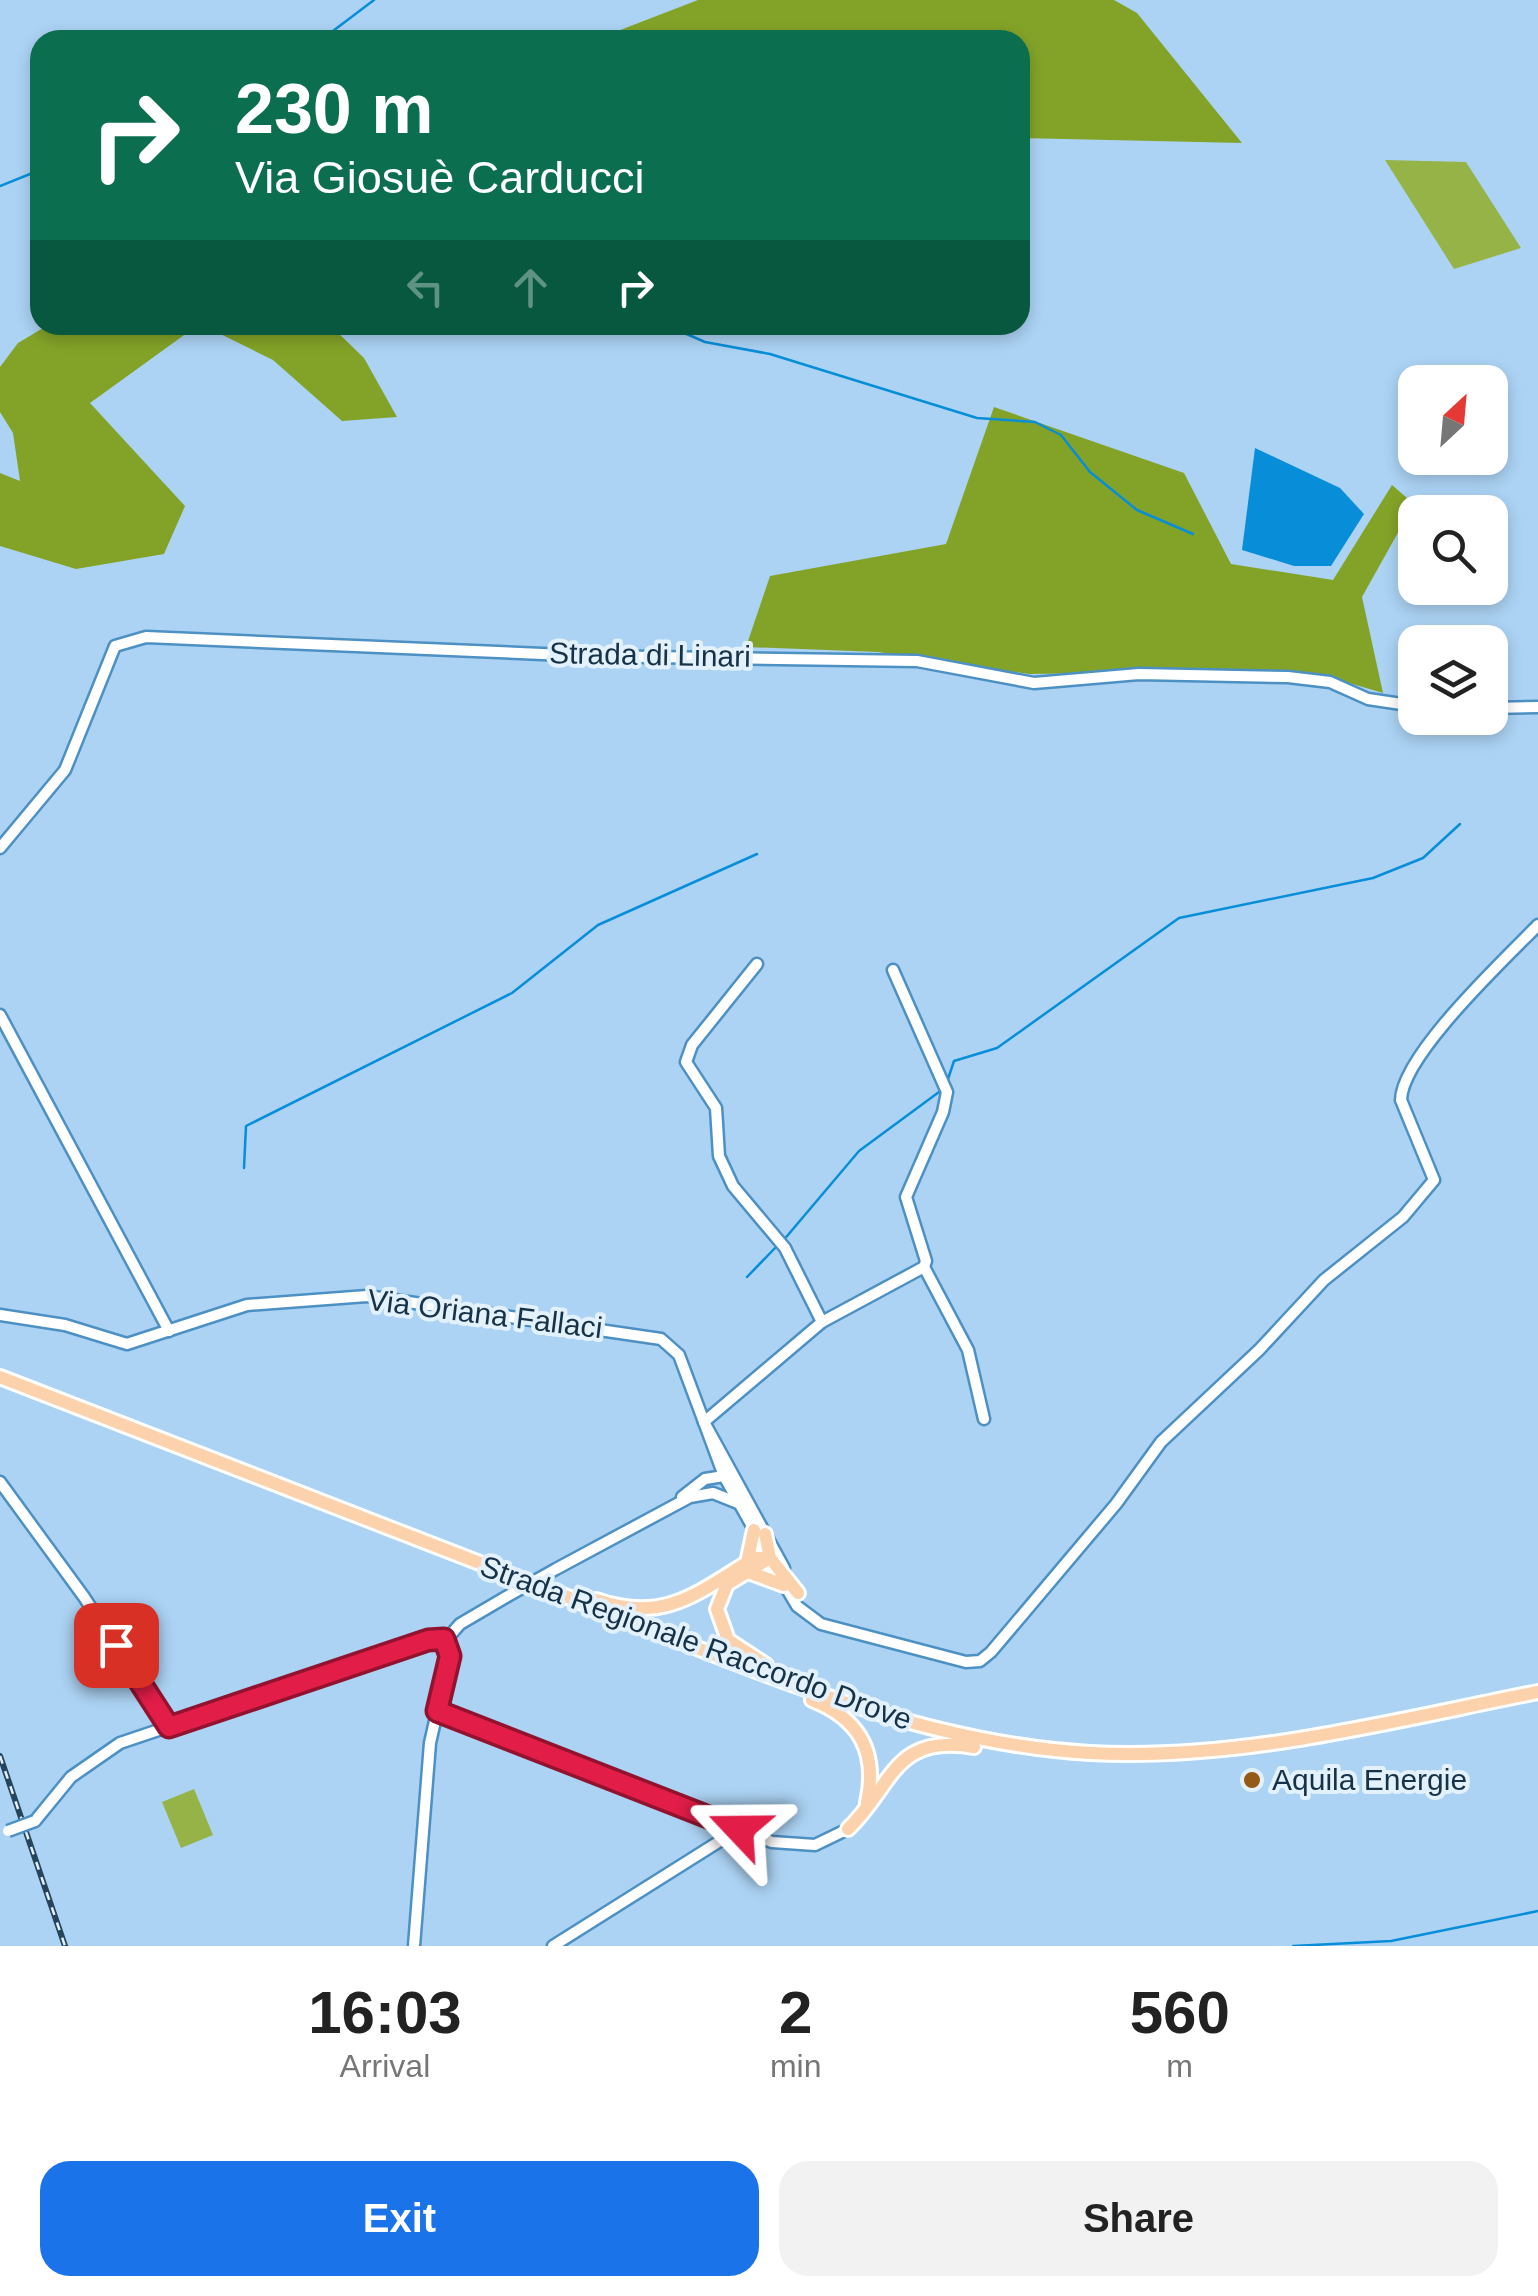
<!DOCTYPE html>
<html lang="en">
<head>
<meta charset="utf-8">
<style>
  :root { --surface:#fff; --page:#f2f2f2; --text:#222; --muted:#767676; --accent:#1a73e8 }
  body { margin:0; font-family:Helvetica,sans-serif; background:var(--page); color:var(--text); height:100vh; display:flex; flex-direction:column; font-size:38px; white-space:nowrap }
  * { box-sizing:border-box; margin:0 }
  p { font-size:32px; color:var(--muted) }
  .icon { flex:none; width:55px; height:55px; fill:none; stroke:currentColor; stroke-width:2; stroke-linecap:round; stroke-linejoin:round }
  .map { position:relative; height:1946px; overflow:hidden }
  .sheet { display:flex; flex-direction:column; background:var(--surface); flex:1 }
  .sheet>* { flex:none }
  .top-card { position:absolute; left:30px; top:30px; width:1000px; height:305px; border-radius:30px; box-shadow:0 5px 15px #0003; background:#0b6e4f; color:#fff; overflow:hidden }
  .needle { width:65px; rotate:26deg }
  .controls { position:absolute; left:1398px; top:365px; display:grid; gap:20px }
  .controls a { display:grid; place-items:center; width:110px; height:110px; border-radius:20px; background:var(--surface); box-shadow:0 5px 15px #0003; font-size:50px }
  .pin { position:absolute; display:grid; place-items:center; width:85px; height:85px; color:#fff; margin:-42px; border-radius:20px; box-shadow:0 5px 15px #0006 }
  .me { position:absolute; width:110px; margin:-55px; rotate:293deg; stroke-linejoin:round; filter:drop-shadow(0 0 8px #0008) }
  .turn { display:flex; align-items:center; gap:35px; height:210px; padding:0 40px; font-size:45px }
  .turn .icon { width:130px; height:130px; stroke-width:2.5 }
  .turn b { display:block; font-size:70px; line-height:85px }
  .lanes { display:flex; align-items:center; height:95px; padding:0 40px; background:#0003; justify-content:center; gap:50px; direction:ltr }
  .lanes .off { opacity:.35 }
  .eta { display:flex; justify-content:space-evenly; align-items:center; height:170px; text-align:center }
  .eta b { font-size:60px; font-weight:600; line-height:70px }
  .action { display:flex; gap:20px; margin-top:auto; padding:20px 40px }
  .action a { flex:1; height:115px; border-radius:30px; background:var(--accent); color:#fff; font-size:40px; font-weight:600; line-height:115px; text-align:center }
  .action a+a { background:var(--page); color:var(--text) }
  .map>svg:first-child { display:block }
  .green { fill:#95b347 }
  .forest { fill:#83a328 }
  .water { fill:#088ed8 }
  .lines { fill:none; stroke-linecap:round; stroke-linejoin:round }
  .stream { stroke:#088ed8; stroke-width:2.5 }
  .minor-casing { stroke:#4d90c3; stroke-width:15 }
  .major-casing { stroke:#fff; stroke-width:18 }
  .minor { stroke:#fff; stroke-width:10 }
  .major { stroke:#fbd2ac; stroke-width:12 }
  .rail-casing { stroke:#26445b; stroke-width:6 }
  .rail { stroke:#e3f1fc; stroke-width:2.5; stroke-dasharray:8; stroke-linecap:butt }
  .minor-bridge-casing { stroke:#4d90c3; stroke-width:15; stroke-linecap:butt }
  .minor-bridge { stroke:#fff; stroke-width:10 }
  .route-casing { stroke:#92132f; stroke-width:25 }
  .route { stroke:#e11d48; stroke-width:18 }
  .poi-dot { fill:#945a18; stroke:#e3f1fc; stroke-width:4 }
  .labels { text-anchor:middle; stroke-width:8; stroke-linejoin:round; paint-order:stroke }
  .street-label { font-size:30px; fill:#163248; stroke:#e3f1fc }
  .poi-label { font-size:30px; fill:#163248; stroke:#e3f1fc; text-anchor:start }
</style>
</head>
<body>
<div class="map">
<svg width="1538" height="1946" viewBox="0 0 1538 1946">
  <rect width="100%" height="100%" fill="#acd3f4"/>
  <g class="green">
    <polygon points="1385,160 1466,162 1521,248 1454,269"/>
    <polygon points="194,1789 213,1835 181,1848 162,1802"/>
  </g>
  <g class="forest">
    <polygon points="698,0 1114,0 1137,13 1242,143 1020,138 1020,40 614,40 615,32"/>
    <polygon points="48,325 198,325 90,403 185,506 164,554 76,569 0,546 0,473 20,481 13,433 0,412 0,367 18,343"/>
    <polygon points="202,325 330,325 364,358 397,417 342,421 273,360"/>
    <polygon points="994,407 1184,473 1231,564 1333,580 1392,485 1414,504 1362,597 1383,693 1322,675 1267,671 1029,674 878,652 746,647 770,576 946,544"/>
  </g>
  <polygon class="water" points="1255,448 1340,488 1364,514 1331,566 1294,566 1242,550"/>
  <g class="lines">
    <g class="stream">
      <polyline points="321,40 374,0"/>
      <polyline points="0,186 40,170"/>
      <polyline points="666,325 705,342 770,354 977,418 1035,422 1061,435 1090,472 1137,510 1193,534"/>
      <polyline points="947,1082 954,1061 997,1048 1179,918 1373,878 1423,858 1460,824"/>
      <polyline points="244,1168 246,1126 512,993 598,925 757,854"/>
      <polyline points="782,1242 859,1151 939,1092"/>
      <polyline points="747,1277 776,1247"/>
      <polyline points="1293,1946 1391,1941 1538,1911"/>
    </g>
    <defs>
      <g id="minor">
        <polyline points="1490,708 1538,707"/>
        <polyline points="0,848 65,770 115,646 146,637 589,656 917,661 1034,683 1139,674 1288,677 1330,682 1368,699 1415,706"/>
        <polyline points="0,1015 169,1331"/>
        <polyline points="924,1267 968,1350 984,1419"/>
        <polyline points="0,1315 65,1325 127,1344 247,1305 367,1296 661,1339 679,1355 704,1422 784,1568"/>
        <polyline points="822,1322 924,1267 926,1261 906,1197 943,1112 947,1092 893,970"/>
        <polyline points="704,1422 724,1476 766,1551"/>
        <polyline points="704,1422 822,1322 785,1248 733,1186 719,1156 716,1108 686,1062 692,1045 757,964"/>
        <polyline points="0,1482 84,1597 169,1727"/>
        <polyline points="682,1497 705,1479 724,1476"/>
        <polyline points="556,1569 690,1497 713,1493 738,1503"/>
        <path d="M781,1579L797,1606L821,1624L966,1662L980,1661L991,1652L1116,1504L1161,1442L1259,1350L1324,1280L1403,1217L1434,1180L1401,1100C1402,1055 1505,959 1538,925"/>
        <polyline points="446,1640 460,1624 506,1597"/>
        <polyline points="437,1711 772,1842 815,1845 848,1829"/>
        <polyline points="35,1821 71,1777 120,1743 429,1639 446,1640"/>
        <polyline points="414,1946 430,1743 450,1655 446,1640"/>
        <polyline points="553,1946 739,1829"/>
      </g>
      <g id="major">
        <path d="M0,1377C196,1453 392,1529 588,1605C751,1668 914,1743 1090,1753C1241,1761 1391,1721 1538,1692"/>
        <polyline points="765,1534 770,1558 798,1593"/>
        <polyline points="747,1563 754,1530"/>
        <polyline points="751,1573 784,1585"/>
        <path d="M596,1600C666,1624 698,1592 755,1558H770"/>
        <polyline points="766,1665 728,1640 717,1609 727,1584 770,1558"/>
        <path d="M812,1700C860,1719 878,1752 867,1803"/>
        <path d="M848,1829C893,1786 893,1733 974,1747"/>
      </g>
    </defs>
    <use href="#minor" class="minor-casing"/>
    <use href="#major" class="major-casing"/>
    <use href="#minor" class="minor"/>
    <use href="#major" class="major"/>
    <defs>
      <polyline id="rail" points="0,1756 65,1946"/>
    </defs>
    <use href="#rail" class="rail-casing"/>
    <use href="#rail" class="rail"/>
    <defs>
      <g id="minor-bridge">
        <polyline points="506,1597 556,1569"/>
        <polyline points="8,1831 35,1821"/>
      </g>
    </defs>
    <use href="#minor-bridge" class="minor-bridge-casing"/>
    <use href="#minor-bridge" class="minor-bridge"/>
  </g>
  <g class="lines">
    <defs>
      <polyline id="route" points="116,1645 169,1727 428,1640 444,1639 450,1656 437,1711 739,1829"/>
    </defs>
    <use href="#route" class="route-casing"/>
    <use href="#route" class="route"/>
  </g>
  <circle class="poi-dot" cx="1252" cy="1780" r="10"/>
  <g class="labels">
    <g class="street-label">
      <text transform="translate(650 655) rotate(1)" y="10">Strada di Linari</text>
      <text transform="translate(485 1314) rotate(7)" y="10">Via Oriana Fallaci</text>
      <text transform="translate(696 1643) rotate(20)" y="10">Strada Regionale Raccordo Drove</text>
    </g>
    <g class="poi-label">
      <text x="1272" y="1790">Aquila Energie</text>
    </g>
  </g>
</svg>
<div class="controls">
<a><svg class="needle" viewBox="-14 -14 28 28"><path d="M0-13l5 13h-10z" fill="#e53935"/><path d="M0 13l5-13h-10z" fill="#767676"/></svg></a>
<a><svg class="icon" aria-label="search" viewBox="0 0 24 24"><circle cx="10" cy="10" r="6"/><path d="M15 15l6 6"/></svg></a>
<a><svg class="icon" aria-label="layers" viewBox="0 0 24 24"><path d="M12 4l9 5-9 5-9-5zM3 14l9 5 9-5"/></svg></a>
</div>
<div class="pin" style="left:116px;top:1645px;background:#d93025"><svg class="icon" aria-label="arrive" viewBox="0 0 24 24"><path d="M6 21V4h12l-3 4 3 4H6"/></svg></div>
<svg class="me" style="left:739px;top:1829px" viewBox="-20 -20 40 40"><path d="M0-17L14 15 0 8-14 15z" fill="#e11d48" stroke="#fff" stroke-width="4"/></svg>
<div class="top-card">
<div class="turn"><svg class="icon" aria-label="right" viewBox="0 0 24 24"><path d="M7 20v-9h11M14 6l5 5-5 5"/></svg><div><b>230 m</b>Via Giosuè Carducci</div></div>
<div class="lanes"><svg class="icon off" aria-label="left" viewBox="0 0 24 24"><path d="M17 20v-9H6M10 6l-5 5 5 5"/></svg><svg class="icon off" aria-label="ahead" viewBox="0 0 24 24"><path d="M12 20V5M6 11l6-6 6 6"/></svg><svg class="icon" aria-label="right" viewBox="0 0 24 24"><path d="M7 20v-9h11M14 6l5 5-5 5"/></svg></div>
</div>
</div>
<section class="sheet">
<div class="eta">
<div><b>16:03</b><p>Arrival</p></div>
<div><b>2</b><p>min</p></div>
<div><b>560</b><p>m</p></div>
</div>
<div class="action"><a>Exit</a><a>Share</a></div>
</section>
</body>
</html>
